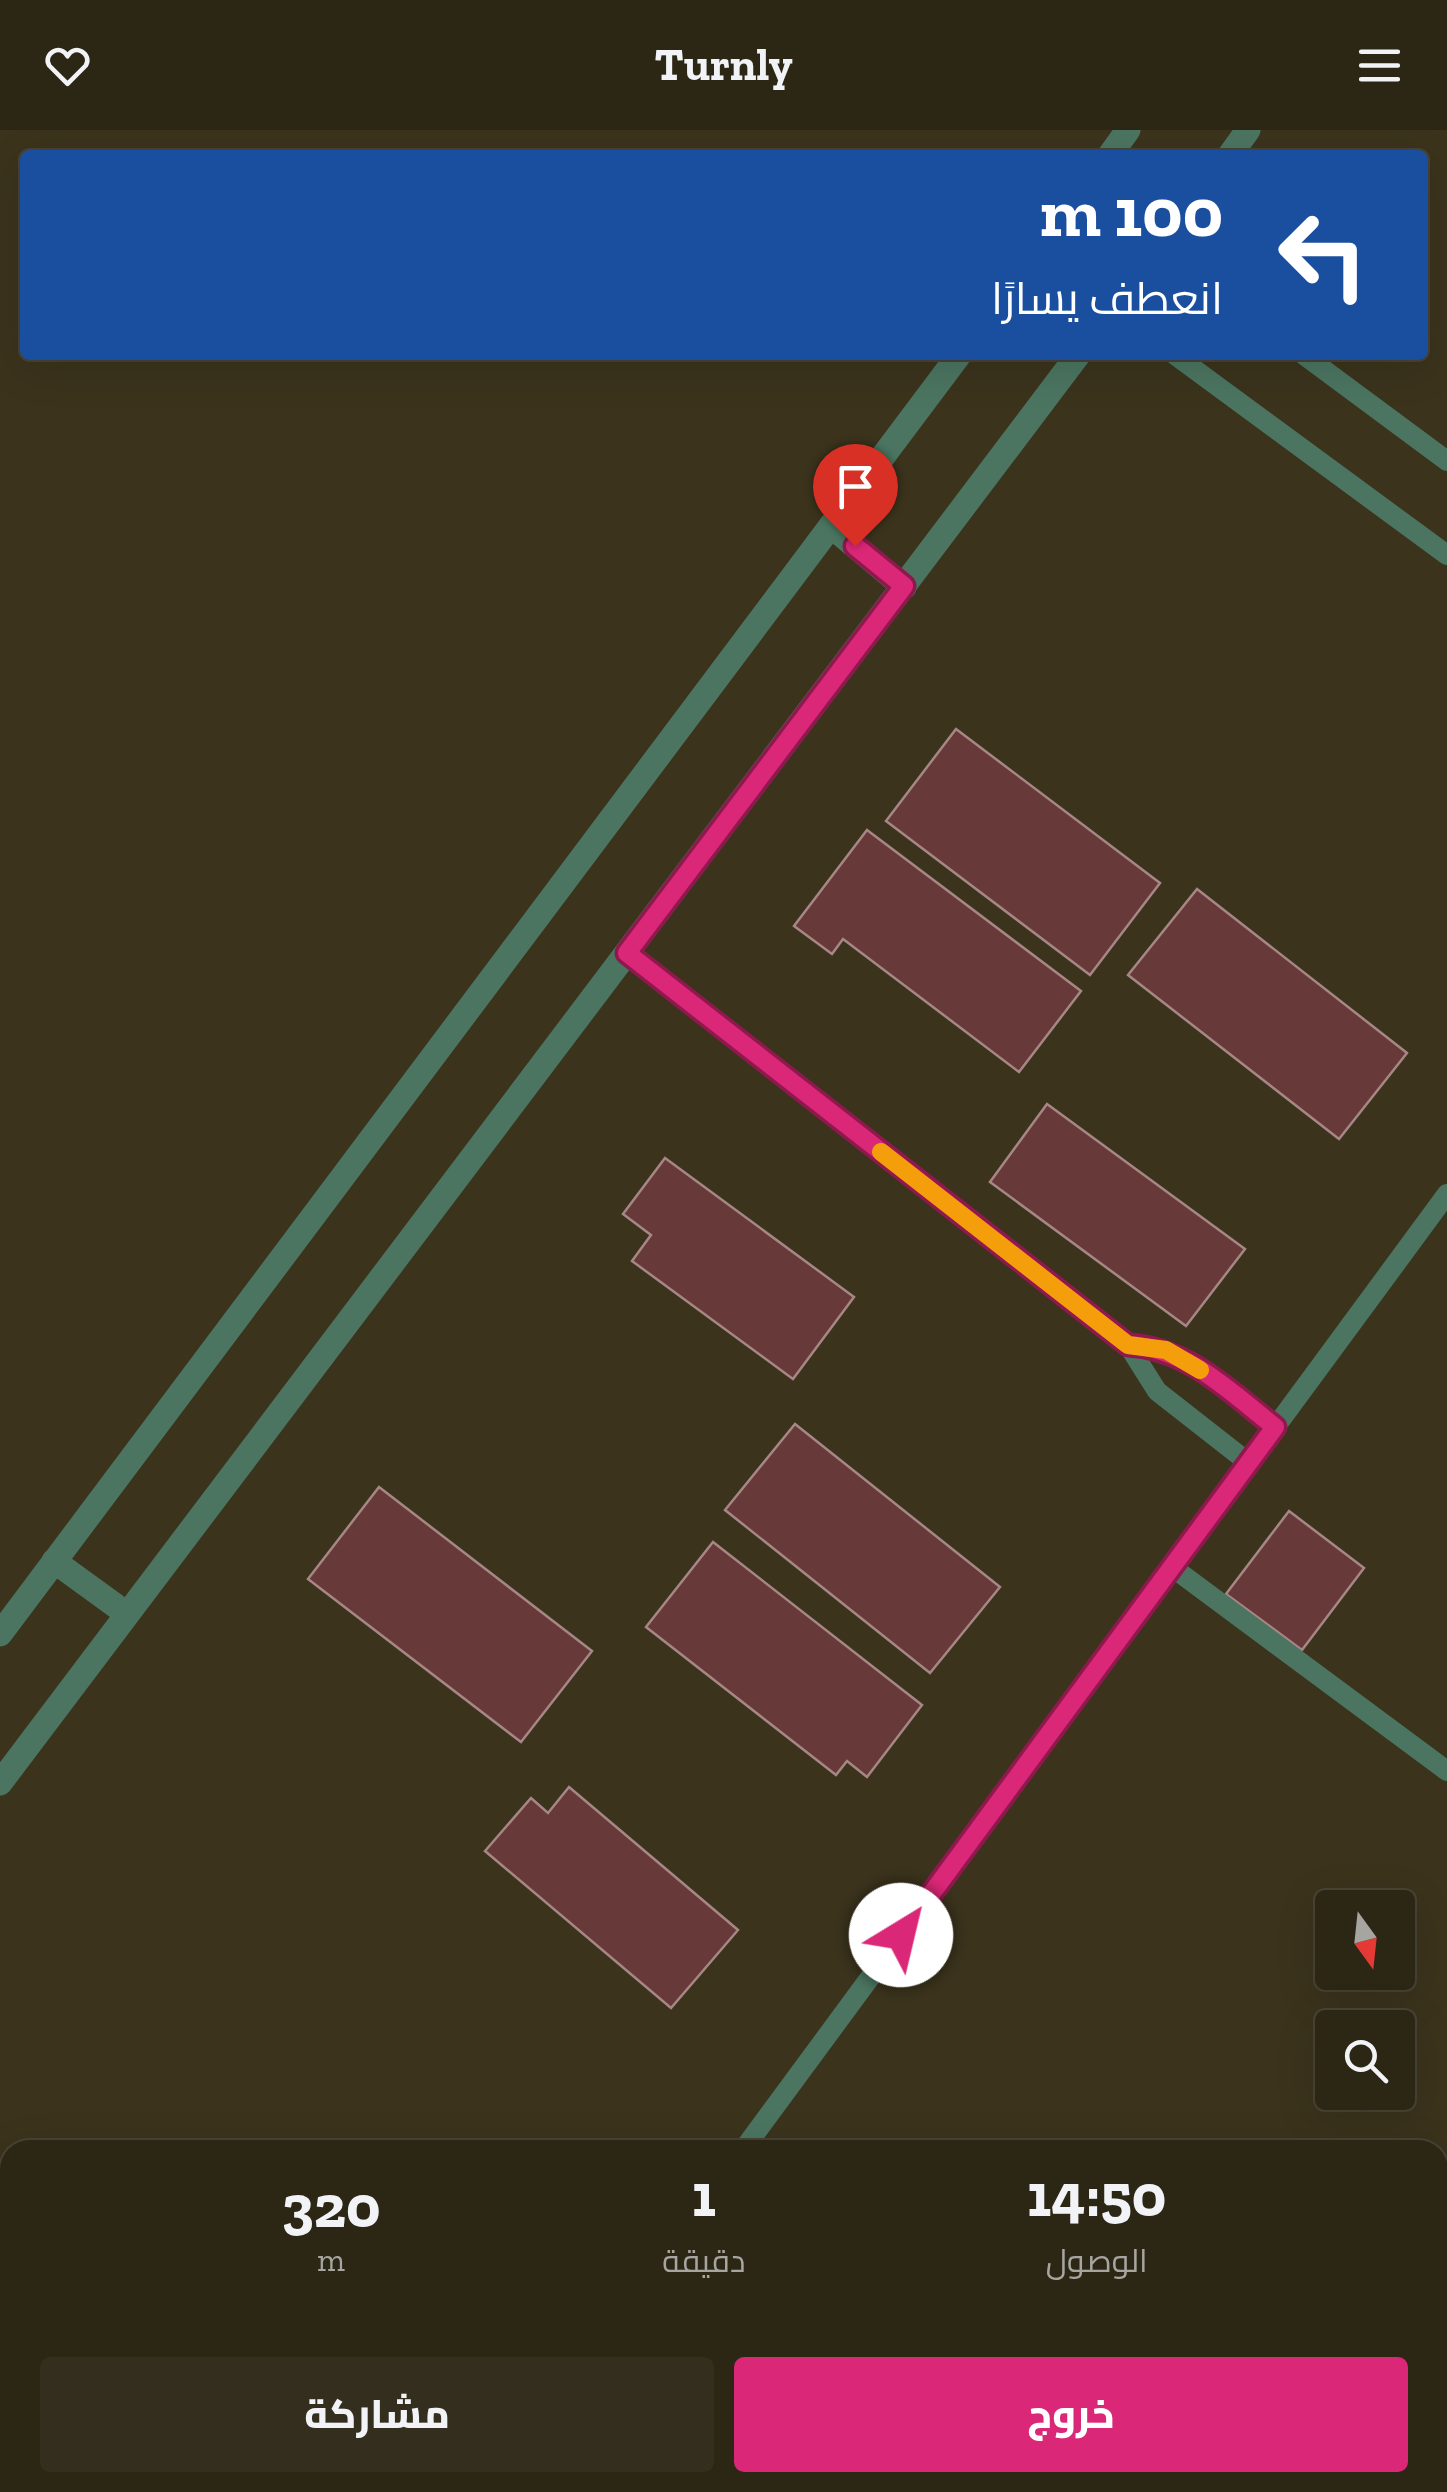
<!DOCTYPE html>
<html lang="ar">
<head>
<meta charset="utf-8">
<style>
  :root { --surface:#2c2615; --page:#342e1e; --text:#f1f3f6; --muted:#a6a5a0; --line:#484334; --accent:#db2777 }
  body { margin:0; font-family:"Zilla Slab",Cairo,serif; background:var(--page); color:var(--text); direction:rtl; height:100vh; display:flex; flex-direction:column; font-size:38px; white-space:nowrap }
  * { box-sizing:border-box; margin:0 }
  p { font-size:32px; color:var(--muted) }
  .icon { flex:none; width:55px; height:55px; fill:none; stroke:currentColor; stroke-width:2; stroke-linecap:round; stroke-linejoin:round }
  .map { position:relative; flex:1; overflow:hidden; direction:ltr }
  .details { position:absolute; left:0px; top:2010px; width:1448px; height:352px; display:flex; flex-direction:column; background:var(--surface); border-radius:30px 30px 0 0; box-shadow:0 10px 40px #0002,0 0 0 2px var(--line); direction:rtl }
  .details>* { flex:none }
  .top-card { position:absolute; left:20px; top:20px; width:1408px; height:210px; border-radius:10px; box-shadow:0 10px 40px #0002,0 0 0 2px var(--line); direction:rtl; background:#1a4fa0; color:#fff; overflow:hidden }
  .needle { width:65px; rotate:165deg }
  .buttons { position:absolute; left:1315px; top:1760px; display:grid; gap:20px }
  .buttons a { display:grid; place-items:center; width:100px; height:100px; border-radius:10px; background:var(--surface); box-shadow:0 10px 40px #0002,0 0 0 2px var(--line); font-size:50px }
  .pin { position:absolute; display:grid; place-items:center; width:85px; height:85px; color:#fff; margin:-102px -42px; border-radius:50% 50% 50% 0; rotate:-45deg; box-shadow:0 0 10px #0007 }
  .pin .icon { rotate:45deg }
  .me { position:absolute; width:110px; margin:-55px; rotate:36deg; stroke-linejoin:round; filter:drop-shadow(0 0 8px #0008) }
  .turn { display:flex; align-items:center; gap:35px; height:210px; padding:0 40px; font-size:45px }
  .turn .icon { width:130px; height:130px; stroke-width:2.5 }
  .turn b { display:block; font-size:70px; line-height:85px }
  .eta { display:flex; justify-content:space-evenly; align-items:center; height:170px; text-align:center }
  .eta b { font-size:60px; font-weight:800; line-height:70px }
  .primary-button { display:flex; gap:20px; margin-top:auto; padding:20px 40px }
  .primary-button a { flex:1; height:115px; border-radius:10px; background:var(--accent); color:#fff; font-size:40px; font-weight:800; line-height:115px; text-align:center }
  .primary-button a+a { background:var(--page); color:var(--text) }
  header { display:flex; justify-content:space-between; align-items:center; height:130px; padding:0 40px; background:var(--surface); font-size:45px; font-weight:800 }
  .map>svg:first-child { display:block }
  .building { fill:#673939; stroke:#a68786; stroke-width:2.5 }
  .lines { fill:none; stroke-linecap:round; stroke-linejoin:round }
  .lane { stroke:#4b7561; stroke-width:20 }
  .street { stroke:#4b7561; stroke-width:25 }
  .route-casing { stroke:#8e194d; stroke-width:25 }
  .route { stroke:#db2777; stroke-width:18 }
  .slow { stroke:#f59e0b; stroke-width:18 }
</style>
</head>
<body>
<header><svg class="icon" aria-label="menu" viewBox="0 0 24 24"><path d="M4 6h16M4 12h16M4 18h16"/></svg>Turnly<svg class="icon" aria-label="heart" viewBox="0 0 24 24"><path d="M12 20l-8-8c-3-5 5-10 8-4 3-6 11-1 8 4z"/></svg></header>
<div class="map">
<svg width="1447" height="2362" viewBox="0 0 1447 2362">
  <rect width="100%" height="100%" fill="#3b331c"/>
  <g class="building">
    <polygon points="956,599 1160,753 1090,845 886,691"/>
    <polygon points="867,700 1081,861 1019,942 843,809 832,824 794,796"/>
    <polygon points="1197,759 1407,923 1339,1009 1128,845"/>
    <polygon points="1047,974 1245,1119 1186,1196 990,1052"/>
    <polygon points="665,1028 854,1167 793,1249 632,1131 651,1105 623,1084"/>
    <polygon points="795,1294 1000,1457 930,1543 725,1380"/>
    <polygon points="379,1357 592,1521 521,1612 308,1449"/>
    <polygon points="1289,1381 1364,1438 1302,1520 1226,1464"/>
    <polygon points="713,1412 922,1575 867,1647 847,1631 836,1645 646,1497"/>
    <polygon points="569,1657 738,1800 671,1878 485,1721 531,1668 548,1683"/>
    <polygon points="0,2257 10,2265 10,2312 0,2325"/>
    <polygon points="24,2352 190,2352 202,2362 17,2362"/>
    <polygon points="1175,2352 1265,2352 1258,2362 1187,2362"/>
  </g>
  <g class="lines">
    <g class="lane">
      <polyline points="1175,225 1447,425"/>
      <polyline points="1304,225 1447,331"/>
      <polyline points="627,823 1128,1215 1157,1261 1249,1333"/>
      <path d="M1128,1215C1188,1218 1230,1262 1275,1297"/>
      <polyline points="1172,1437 1447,1641"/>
      <polyline points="743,2020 1447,1064"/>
      <polyline points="1438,2287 1447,2275"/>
      <polyline points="1438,2301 1447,2308"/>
      <polyline points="1057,2352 1070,2362"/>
      <polyline points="492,2362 499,2352"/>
      <polyline points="1381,2362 1388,2352"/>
    </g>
    <g class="street">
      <polyline points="1110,25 1128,0"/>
      <polyline points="1230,25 1248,0"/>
      <polyline points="831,396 904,457"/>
      <polyline points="54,1431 127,1484"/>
      <polyline points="0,1504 959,225"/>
      <polyline points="0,1653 1078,225"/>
    </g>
  </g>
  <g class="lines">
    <defs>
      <path id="route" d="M855,416L904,456L627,823L1128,1215C1188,1218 1230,1262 1275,1297L901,1805"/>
    </defs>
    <use href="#route" class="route-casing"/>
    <use href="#route" class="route"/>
    <polyline class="slow" points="881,1022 1128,1215 1166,1220 1200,1240"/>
  </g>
</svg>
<div class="buttons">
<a><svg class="needle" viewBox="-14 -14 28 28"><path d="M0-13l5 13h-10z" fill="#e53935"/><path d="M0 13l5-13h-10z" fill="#a6a5a0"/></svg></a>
<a><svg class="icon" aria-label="search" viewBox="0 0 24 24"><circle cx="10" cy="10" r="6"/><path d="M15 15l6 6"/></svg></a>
</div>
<div class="pin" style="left:855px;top:416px;background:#d93025"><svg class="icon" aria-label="arrive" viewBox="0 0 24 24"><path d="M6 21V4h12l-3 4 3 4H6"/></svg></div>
<svg class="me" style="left:901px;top:1805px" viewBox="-20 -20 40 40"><circle r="19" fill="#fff"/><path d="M0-13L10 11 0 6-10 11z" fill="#db2777"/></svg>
<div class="top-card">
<div class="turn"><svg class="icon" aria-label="left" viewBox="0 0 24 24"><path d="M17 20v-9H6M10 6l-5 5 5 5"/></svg><div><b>100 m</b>انعطف يسارًا</div></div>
</div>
<section class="details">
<div class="eta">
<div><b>14:50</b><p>الوصول</p></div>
<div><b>1</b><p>دقيقة</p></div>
<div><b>320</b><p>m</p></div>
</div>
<div class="primary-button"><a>خروج</a><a>مشاركة</a></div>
</section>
</div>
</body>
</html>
